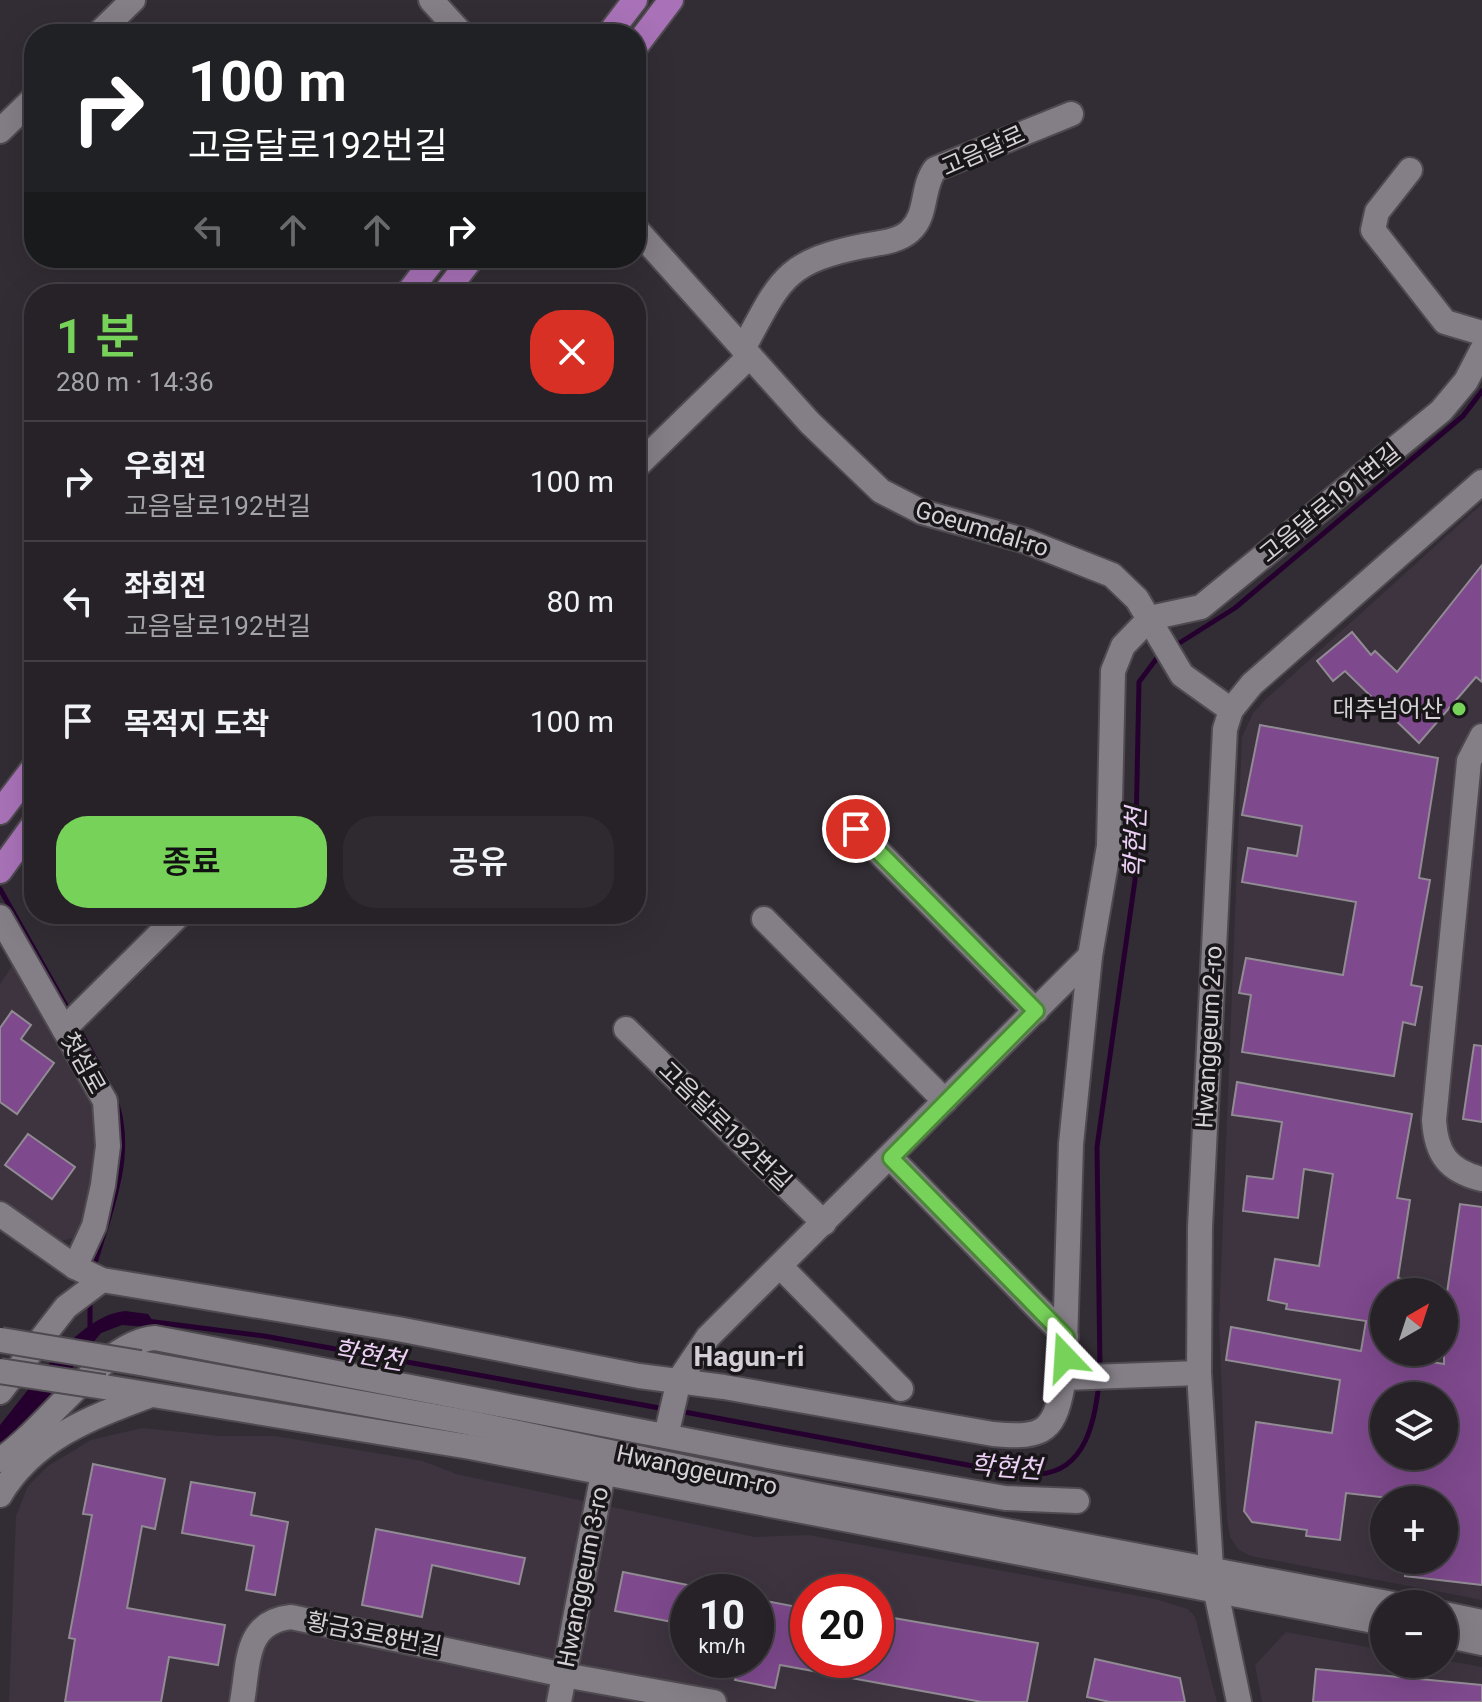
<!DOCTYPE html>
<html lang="ko">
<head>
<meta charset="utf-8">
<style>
  :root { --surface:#262227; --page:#2e2a2f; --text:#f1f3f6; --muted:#a4a4a7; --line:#423f44; --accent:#77d259 }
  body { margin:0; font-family:Roboto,"Noto Sans KR",sans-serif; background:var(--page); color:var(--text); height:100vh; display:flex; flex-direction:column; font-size:30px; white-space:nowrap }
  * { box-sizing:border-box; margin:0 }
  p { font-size:26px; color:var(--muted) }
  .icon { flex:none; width:44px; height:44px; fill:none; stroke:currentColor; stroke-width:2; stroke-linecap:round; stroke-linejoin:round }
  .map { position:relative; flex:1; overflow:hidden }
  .panel { position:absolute; left:24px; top:284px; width:622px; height:640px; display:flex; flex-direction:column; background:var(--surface); border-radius:32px; box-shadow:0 8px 32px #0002,0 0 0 2px var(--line) }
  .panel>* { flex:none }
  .top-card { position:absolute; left:24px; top:24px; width:622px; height:244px; border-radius:32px; box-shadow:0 8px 32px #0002,0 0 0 2px var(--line); background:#202124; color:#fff; overflow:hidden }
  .needle { width:52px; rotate:39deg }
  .tools { position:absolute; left:1370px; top:1278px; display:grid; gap:16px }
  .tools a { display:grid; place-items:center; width:88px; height:88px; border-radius:50%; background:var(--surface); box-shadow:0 8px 32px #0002,0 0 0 2px var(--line); font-size:40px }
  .speed { position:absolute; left:670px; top:1574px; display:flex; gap:16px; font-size:40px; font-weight:700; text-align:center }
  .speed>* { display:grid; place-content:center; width:104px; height:104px; border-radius:50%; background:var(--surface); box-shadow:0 8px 32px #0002,0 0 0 2px var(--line); line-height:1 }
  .speed small { font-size:20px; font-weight:400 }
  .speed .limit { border:12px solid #d22; background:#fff; color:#111 }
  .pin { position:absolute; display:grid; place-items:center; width:68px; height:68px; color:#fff; margin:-34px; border:4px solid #fff; border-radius:50%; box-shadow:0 2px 8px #0007 }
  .me { position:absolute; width:88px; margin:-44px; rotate:340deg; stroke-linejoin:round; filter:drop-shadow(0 0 6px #0008) }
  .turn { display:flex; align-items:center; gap:28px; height:168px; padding:0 32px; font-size:36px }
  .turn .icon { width:104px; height:104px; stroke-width:2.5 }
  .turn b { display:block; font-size:56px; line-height:68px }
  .lanes { display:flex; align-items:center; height:76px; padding:0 32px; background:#0003; justify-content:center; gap:40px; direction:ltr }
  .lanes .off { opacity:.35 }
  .round { display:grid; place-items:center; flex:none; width:84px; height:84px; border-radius:32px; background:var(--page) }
  .overview { display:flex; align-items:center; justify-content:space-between; height:136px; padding:0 32px }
  h1 { font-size:48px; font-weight:600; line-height:60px; color:var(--accent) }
  .button { display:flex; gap:16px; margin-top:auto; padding:16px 32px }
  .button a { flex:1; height:92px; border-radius:32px; background:var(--accent); color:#111; font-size:32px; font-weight:600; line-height:92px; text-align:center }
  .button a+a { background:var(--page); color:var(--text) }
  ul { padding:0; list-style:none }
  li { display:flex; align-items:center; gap:24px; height:120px; padding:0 32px; border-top:2px solid var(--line) }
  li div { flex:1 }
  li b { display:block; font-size:30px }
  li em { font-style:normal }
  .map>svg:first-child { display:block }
  .built { fill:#3d3440; fill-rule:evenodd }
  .water { fill:#25002f }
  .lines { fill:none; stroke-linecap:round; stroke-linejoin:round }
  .stream { stroke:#25002f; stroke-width:5 }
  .building { fill:#7e498d; stroke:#918b93; stroke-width:2; fill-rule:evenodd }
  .minor-casing { stroke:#4e4a4f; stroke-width:28 }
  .highway-casing { stroke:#4e4a4f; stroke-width:28 }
  .minor { stroke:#847e86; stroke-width:24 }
  .highway { stroke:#a972b8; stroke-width:24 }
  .minor-bridge-casing { stroke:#4e4a4f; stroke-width:28; stroke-linecap:butt }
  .minor-bridge { stroke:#847e86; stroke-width:24 }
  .route-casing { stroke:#4d883a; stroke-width:20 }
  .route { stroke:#77d259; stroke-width:14 }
  .poi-dot { fill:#77d259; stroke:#191619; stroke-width:3 }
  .labels { text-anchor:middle; stroke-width:7; stroke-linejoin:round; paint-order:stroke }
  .street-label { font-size:24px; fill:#d5d1d6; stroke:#191619 }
  .poi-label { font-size:24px; fill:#d5d1d6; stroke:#191619; text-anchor:end }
  .water-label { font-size:26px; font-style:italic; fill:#edd0f6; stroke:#191619 }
  .quarter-label { font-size:28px; font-weight:bold; fill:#d4ced6; stroke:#191619 }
</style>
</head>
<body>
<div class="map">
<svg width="1482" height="1702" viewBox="0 0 1482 1702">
  <rect width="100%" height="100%" fill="#322d34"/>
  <g class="built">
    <path d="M1482,504V1600L1251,1556L1239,1550L1230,1537L1227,1519L1219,1322L1242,737L1253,713L1266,699ZM1384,1292H1444V1352H1384ZM1384,1396H1444V1456H1384ZM1384,1500H1444V1560H1384Z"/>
    <polygon points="15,962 94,1095 102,1137 81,1230 73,1238 60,1241 47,1238 0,1204 0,984"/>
    <path d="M142,1428L221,1436H275L423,1461L456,1474L755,1537L808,1535L1155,1599L1188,1609L1195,1617L1217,1702H9L16,1516L28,1486L48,1466L91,1440ZM688,1592H756V1660H688ZM808,1592H876V1660H808Z"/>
    <polygon points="1286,1632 1384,1650 1384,1664 1444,1664 1444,1660 1482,1667 1482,1702 1262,1702 1255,1665"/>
  </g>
  <path class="water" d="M125,1311L148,1314L158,1328L122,1325L101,1333L29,1421L0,1445V1425C31,1389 76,1316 125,1311Z"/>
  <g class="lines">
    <g class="stream">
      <polyline points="1173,647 1235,608 1463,416 1482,391"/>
      <polyline points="0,889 69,1011"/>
      <polyline points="79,1029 113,1092"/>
      <path d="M94,1267C109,1212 135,1158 116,1101"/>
      <polyline points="90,1300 90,1330"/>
      <polyline points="147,1321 264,1336 665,1409"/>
      <polyline points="1100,1369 1097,1147 1135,880 1139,682 1160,654"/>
      <path d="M679,1411L989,1469C1005,1470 1023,1475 1039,1474C1086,1471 1095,1420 1099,1383"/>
    </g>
  </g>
  <g class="building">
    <polygon points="1482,565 1482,682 1476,677 1419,743 1345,671 1333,681 1317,661 1352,632 1371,655 1375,651 1397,672"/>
    <polygon points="1260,725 1438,758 1419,878 1430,880 1411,985 1422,987 1415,1025 1403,1022 1394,1076 1242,1052 1251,995 1239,993 1246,958 1343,975 1356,902 1242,882 1248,848 1297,856 1302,826 1242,815"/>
    <polygon points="12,1011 31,1025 21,1039 54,1063 17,1114 0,1102 0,1028"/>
    <polygon points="1474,1045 1482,1046 1482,1122 1463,1119"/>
    <path d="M1237,1082L1412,1114L1397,1198L1410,1200L1398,1278L1402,1279L1400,1292H1384V1354L1444,1364V1313L1460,1204L1482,1207V1585L1405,1576L1407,1560H1444V1500H1406L1346,1493L1340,1540L1306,1536L1307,1530L1252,1522L1244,1511L1256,1422L1332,1433L1340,1380L1226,1360L1231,1327L1361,1351L1366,1321L1286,1309L1287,1304L1268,1300L1275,1259L1319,1266L1333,1174L1304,1169L1298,1218L1243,1211L1247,1176L1273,1179L1282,1122L1232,1115ZM1384,1396H1444V1456H1384Z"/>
    <polygon points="28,1134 75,1167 52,1199 5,1165"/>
    <polygon points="93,1464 165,1479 155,1529 142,1526 127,1608 225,1625 218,1665 169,1657 161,1702 65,1702 75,1639 69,1638 92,1515 83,1514"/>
    <polygon points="191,1482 255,1493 251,1515 288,1522 275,1595 246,1590 254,1546 182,1533"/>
    <polygon points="376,1529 525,1558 519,1584 432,1565 422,1617 362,1605"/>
    <polygon points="623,1572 688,1585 688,1625 615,1611"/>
    <polygon points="756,1599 808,1609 808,1660 876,1660 876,1615 1038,1643 1027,1702 982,1702 780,1665 775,1688 735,1680 739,1660 756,1660"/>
    <polygon points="1095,1659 1180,1678 1185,1702 1110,1702 1087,1697"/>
    <polygon points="1316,1669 1482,1685 1482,1702 1313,1702"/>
  </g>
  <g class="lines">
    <defs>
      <g id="minor">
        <polyline points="431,0 462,34"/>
        <polyline points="98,34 133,0"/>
        <polyline points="0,131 34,98"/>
        <polyline points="1410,170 1377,212 1373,230 1445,322 1482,333"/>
        <polyline points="636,229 810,423 881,491 922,512 1026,541 1112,575 1137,599 1182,675 1231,710"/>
        <path d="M743,349C780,281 783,262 863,246C878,243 898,242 910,231C928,215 921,188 935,169L1071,114"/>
        <polyline points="636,467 750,356"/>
        <path d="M1482,736L1469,761L1434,1120C1436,1154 1448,1171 1482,1179"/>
        <polyline points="856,829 1036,1011"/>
        <polyline points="0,917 105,1101 108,1146 103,1185 94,1226 75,1267"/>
        <polyline points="764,919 945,1101"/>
        <polyline points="64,1029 180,914"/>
        <polyline points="626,1029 824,1223"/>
        <polyline points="891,1158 1066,1337"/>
        <path d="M0,1214L75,1267L102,1280L398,1329L639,1376L724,1387L993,1434C1046,1439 1055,1431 1064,1378L1199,1373"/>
        <polyline points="781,1267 901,1389"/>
        <polyline points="140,1363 466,1422 811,1494 1393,1604"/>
        <polyline points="1064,1378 1071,1144 1090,956"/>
        <polyline points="104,1387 470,1447 1384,1623"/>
        <polyline points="0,1392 66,1307 102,1280"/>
        <polyline points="666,1436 679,1380 708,1337 1090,956 1109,846 1113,671 1123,646 1150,618 1201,607 1441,411 1466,381 1482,350"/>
        <path d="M0,1460C46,1430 104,1341 155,1338L779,1458L1005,1498L1077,1501"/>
        <path d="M0,1495C34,1438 92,1417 151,1395"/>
        <polyline points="1444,1614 1482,1622"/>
        <polyline points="1444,1635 1482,1643"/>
        <path d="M242,1702C249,1664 244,1622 291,1617L564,1675L714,1702"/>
        <polyline points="559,1702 606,1458"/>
        <polyline points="1239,1702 1211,1568 1199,1373 1200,1227 1225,729 1231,710 1252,684 1482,482"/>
      </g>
      <g id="highway">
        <polyline points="609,34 635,0"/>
        <polyline points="636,46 671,0"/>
        <polyline points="407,294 435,258"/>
        <polyline points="444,294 472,258"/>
        <polyline points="0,812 34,767"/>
        <polyline points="0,871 34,824"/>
      </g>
    </defs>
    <use href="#minor" class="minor-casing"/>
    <use href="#highway" class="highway-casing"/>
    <use href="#minor" class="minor"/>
    <use href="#highway" class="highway"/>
    <defs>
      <g id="minor-bridge">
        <polyline points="1,1340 140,1363"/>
        <polyline points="0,1371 104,1387"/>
      </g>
    </defs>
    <use href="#minor-bridge" class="minor-bridge-casing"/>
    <use href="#minor-bridge" class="minor-bridge"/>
  </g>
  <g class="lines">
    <defs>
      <polyline id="route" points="856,829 1036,1011 891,1158 1066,1337 1065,1357"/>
    </defs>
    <use href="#route" class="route-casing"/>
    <use href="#route" class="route"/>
  </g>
  <circle class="poi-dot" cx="1459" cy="709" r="8"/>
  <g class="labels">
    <g class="street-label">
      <text transform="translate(983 151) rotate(-24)" y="8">고음달로</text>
      <text transform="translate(1330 503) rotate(-39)" y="8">고음달로191번길</text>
      <text transform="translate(982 529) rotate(17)" y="8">Goeumdal-ro</text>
      <text transform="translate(1209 1037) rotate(-87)" y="8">Hwanggeum 2-ro</text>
      <text transform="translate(83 1063) rotate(61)" y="8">첫섬로</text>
      <text transform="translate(725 1126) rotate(44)" y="8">고음달로192번길</text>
      <text transform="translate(697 1470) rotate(12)" y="8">Hwanggeum-ro</text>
      <text transform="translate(583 1577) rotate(-79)" y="8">Hwanggeum 3-ro</text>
      <text transform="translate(374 1634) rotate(11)" y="8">황금3로8번길</text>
    </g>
    <g class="poi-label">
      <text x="1443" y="717">대추넘어산</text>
    </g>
    <g class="water-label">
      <text transform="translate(1135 843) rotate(-88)" y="9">학현천</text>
      <text transform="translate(369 1355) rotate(10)" y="9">학현천</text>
      <text transform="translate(1006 1467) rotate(4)" y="9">학현천</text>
    </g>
    <g class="quarter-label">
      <text x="749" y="1366">Hagun-ri</text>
    </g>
  </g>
</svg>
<div class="tools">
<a><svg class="needle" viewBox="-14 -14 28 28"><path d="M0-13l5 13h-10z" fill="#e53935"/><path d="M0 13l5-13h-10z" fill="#a4a4a7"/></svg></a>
<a><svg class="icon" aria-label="layers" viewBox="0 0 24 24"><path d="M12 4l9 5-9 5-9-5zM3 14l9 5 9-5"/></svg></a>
<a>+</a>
<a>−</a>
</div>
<div class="speed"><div>10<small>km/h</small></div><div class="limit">20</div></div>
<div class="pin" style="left:856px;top:829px;background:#d93025"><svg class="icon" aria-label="arrive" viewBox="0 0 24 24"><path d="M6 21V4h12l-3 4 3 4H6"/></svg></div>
<svg class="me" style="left:1065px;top:1357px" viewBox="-20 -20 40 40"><path d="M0-17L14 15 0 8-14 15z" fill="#77d259" stroke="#fff" stroke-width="4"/></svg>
<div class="top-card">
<div class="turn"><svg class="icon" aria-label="right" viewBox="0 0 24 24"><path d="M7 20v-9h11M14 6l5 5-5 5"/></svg><div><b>100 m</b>고음달로192번길</div></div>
<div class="lanes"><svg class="icon off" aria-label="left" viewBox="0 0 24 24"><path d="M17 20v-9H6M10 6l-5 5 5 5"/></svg><svg class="icon off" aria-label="ahead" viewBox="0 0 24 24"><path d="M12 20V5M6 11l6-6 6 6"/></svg><svg class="icon off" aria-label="ahead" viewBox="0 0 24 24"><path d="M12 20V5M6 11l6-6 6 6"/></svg><svg class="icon" aria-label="right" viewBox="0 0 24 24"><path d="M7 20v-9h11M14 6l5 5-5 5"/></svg></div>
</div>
<section class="panel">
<div class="overview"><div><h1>1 분</h1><p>280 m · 14:36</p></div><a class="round" style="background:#d93025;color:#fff"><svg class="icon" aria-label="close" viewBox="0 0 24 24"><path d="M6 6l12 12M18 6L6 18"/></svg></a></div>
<ul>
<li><svg class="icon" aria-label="right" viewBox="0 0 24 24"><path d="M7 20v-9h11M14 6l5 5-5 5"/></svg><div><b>우회전</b><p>고음달로192번길</p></div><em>100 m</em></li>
<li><svg class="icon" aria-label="left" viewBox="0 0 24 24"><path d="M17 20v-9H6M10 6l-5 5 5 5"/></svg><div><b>좌회전</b><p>고음달로192번길</p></div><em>80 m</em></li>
<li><svg class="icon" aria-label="arrive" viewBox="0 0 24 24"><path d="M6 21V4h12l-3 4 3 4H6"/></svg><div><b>목적지 도착</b></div><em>100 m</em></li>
</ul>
<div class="button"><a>종료</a><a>공유</a></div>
</section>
</div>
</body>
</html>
